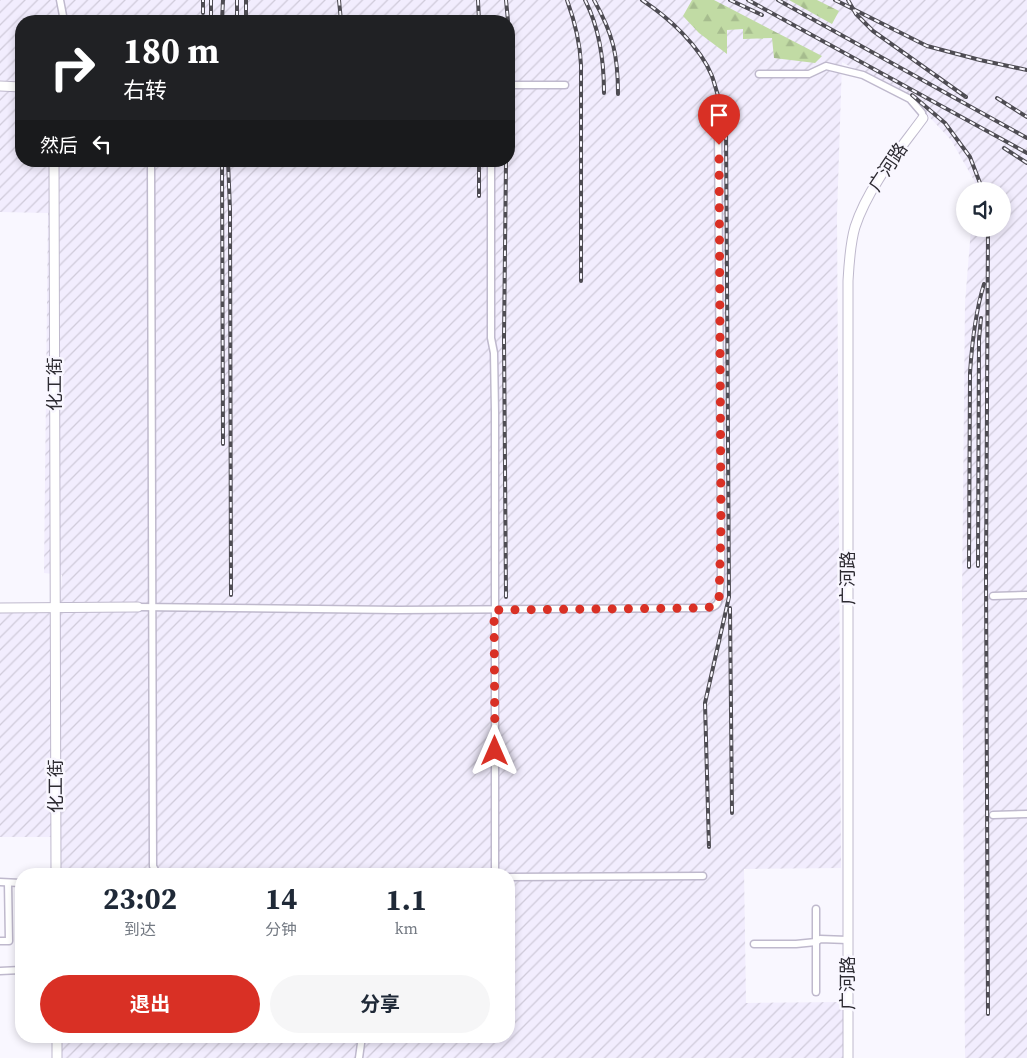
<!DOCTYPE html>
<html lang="zh">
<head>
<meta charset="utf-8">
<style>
  :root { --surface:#fff; --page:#f6f6f7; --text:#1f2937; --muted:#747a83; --accent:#d93025 }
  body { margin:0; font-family:"Source Serif 4","Noto Sans SC",serif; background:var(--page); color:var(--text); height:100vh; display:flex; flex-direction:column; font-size:19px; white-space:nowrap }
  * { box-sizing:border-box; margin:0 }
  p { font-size:16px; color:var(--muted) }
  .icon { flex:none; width:28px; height:28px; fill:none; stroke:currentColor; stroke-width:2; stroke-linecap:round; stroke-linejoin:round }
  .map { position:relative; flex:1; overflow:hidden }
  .panel { position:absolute; left:15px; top:868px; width:500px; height:175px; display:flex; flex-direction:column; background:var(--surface); border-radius:20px; box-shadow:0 2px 8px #0003 }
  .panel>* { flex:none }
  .banner { position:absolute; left:15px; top:15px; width:500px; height:152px; border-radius:20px; box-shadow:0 2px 8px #0003; background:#202124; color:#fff; overflow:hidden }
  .fabs { position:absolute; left:956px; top:182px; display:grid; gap:10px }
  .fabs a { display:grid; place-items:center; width:55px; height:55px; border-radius:50%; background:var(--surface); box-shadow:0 2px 8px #0003; font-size:25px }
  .pin { position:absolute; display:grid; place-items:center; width:42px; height:42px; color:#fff; margin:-51px -21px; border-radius:50% 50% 50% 0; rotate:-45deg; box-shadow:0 0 5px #0007 }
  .pin .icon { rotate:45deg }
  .me { position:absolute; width:55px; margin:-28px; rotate:0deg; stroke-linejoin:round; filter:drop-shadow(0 0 4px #0008) }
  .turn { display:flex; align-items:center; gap:18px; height:105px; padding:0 25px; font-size:22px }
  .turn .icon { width:65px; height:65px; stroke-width:2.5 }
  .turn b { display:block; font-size:35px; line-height:42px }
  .then { display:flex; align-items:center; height:48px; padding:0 25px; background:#0003; gap:10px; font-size:19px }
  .eta { display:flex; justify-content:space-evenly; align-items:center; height:85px; text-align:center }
  .eta b { font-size:30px; font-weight:700; line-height:35px }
  .primary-button { display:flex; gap:10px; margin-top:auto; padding:10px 25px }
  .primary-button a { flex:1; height:58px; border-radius:30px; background:var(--accent); color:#fff; font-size:20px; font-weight:700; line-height:58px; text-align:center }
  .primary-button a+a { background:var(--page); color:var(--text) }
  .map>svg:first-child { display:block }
  .industrial { fill:url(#industrial-furrows); fill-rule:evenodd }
  .forest { fill:url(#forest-firs) }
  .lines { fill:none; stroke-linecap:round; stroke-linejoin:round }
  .street-casing { stroke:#bfb9cd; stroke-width:9 }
  .secondary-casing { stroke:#bfb9cd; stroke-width:11 }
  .street { stroke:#fff; stroke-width:6 }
  .secondary { stroke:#fff; stroke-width:9 }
  .rail-casing { stroke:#4e4c53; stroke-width:4 }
  .rail { stroke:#f9f7ff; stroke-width:2; stroke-dasharray:5.5; stroke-linecap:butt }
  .route { stroke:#d93025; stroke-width:9; stroke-dasharray:0 16.2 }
  .labels { text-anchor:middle; stroke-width:5; stroke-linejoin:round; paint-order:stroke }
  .street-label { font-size:18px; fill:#2d2b32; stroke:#f9f7ff }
</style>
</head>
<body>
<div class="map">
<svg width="1027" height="1058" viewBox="0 0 1027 1058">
  <defs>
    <pattern id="industrial-furrows" width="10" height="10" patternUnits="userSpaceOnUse" patternTransform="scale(1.25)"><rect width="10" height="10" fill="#f2edfe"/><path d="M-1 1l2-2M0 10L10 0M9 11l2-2" fill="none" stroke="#d0cbda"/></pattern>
    <pattern id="forest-firs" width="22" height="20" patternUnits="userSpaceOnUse" patternTransform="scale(1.25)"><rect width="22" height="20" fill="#c1dba4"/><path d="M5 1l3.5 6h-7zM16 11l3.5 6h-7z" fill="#a6bc8e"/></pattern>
  </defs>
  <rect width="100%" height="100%" fill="#f9f7ff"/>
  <path class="industrial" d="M0,0H1027V1058H965L962,598L965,303L971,229H1002V191H974L975,182L951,140L919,106L842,62L837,215L841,868L744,869L746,1003L843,1002V1058H57V1036H509V874H57L56,837H0V611L56,607L59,617L62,575L44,573L48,213L0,212ZM21,21H509V161H21Z"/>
  <g class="forest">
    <polygon points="692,0 714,0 822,56 815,63 774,58 772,38 743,39 743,29 727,30 727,54 699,33 683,16"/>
    <polygon points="789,0 817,0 839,11 832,24"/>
  </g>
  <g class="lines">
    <defs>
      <g id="street">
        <polyline points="60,0 64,21"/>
        <polyline points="759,74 809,74 826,66 863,75 910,99 922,113 923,118"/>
        <polyline points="509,85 565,85"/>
        <polyline points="151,161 153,866 157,874"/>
        <polyline points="491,161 491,338 494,353 495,412 495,874"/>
        <polyline points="993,596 1027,595"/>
        <path d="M138,607L398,610L706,608C709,608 714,608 717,604C722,599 721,555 721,545L718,126"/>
        <polyline points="993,815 1027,814"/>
        <polyline points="509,877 703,876"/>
        <polyline points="0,882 21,883"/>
        <polyline points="816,909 816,992"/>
        <polyline points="0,941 9,941 8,883"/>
        <polyline points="754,944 796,944 816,942 820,939 848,940"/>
        <polyline points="0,971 21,970"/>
        <polyline points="359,1058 362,1036"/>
      </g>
      <g id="secondary">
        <polyline points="0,86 21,87"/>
        <polyline points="54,161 56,874"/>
        <polyline points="0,608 138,607"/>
        <polyline points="57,1036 57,1058"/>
        <path d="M848,1058V281C849,263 850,244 855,227C868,187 898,152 923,118"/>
      </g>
    </defs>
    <use href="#street" class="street-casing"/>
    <use href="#secondary" class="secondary-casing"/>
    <use href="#street" class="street"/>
    <use href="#secondary" class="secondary"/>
    <defs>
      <g id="rail">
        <polyline points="211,0 211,21"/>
        <polyline points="237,0 237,21"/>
        <polyline points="339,0 341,21"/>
        <polyline points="478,0 479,21"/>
        <polyline points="506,0 508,21"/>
        <path d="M567,0C575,22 580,42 581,65V281"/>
        <path d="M585,0C600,29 604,61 604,93"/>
        <path d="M594,0C613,34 618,55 618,94"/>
        <path d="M642,0C668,17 700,46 712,76C717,91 721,108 726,124L729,597L705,703L709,847"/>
        <polyline points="730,0 762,15"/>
        <polyline points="748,0 1027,153"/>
        <polyline points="778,0 1027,138"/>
        <polyline points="835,0 927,46 980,60 1027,70"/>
        <polyline points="848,0 856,14 873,31 966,97"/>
        <polyline points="203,13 203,0"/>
        <polyline points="222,21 223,0"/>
        <polyline points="246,21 246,0"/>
        <polyline points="912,95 945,123 970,157 983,191"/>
        <polyline points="997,98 1027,117"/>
        <polyline points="1004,148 1027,163"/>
        <polyline points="228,161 230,210 231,595"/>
        <polyline points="479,161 479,196"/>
        <polyline points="222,164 223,444"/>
        <polyline points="978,566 979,339 981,318"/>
        <path d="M969,567L970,373C972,343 975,313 984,284"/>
        <polyline points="506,597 504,338 506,161"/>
        <polyline points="730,608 732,813"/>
        <polyline points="988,1014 986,576 988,229"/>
      </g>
    </defs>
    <use href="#rail" class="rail-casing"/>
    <use href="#rail" class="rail"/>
  </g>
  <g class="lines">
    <polyline class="route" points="495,751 494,610 706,608 714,606 719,600 721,526 719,145"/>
  </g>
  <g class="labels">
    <g class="street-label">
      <text transform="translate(888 167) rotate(-56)" y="6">广河路</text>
      <text transform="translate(55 384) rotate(-90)" y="6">化工街</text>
      <text transform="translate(848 578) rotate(-90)" y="6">广河路</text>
      <text transform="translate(56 786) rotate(-90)" y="6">化工街</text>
      <text transform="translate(848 983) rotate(-90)" y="6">广河路</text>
    </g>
  </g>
</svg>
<div class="fabs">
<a><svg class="icon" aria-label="sound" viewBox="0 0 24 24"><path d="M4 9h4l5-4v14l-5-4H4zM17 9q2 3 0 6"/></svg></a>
</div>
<div class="pin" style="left:719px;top:145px;background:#d93025"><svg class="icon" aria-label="arrive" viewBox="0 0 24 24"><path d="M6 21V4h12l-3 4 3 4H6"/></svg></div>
<svg class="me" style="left:495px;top:751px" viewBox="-20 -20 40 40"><path d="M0-17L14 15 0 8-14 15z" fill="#d93025" stroke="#fff" stroke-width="4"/></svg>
<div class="banner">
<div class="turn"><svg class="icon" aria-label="right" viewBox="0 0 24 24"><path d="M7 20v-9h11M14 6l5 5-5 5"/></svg><div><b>180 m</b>右转</div></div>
<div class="then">然后<svg class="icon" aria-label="left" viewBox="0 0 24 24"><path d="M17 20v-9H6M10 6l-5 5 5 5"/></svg></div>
</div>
<section class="panel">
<div class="eta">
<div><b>23:02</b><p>到达</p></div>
<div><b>14</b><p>分钟</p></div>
<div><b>1.1</b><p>km</p></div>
</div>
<div class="primary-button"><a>退出</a><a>分享</a></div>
</section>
</div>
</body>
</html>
